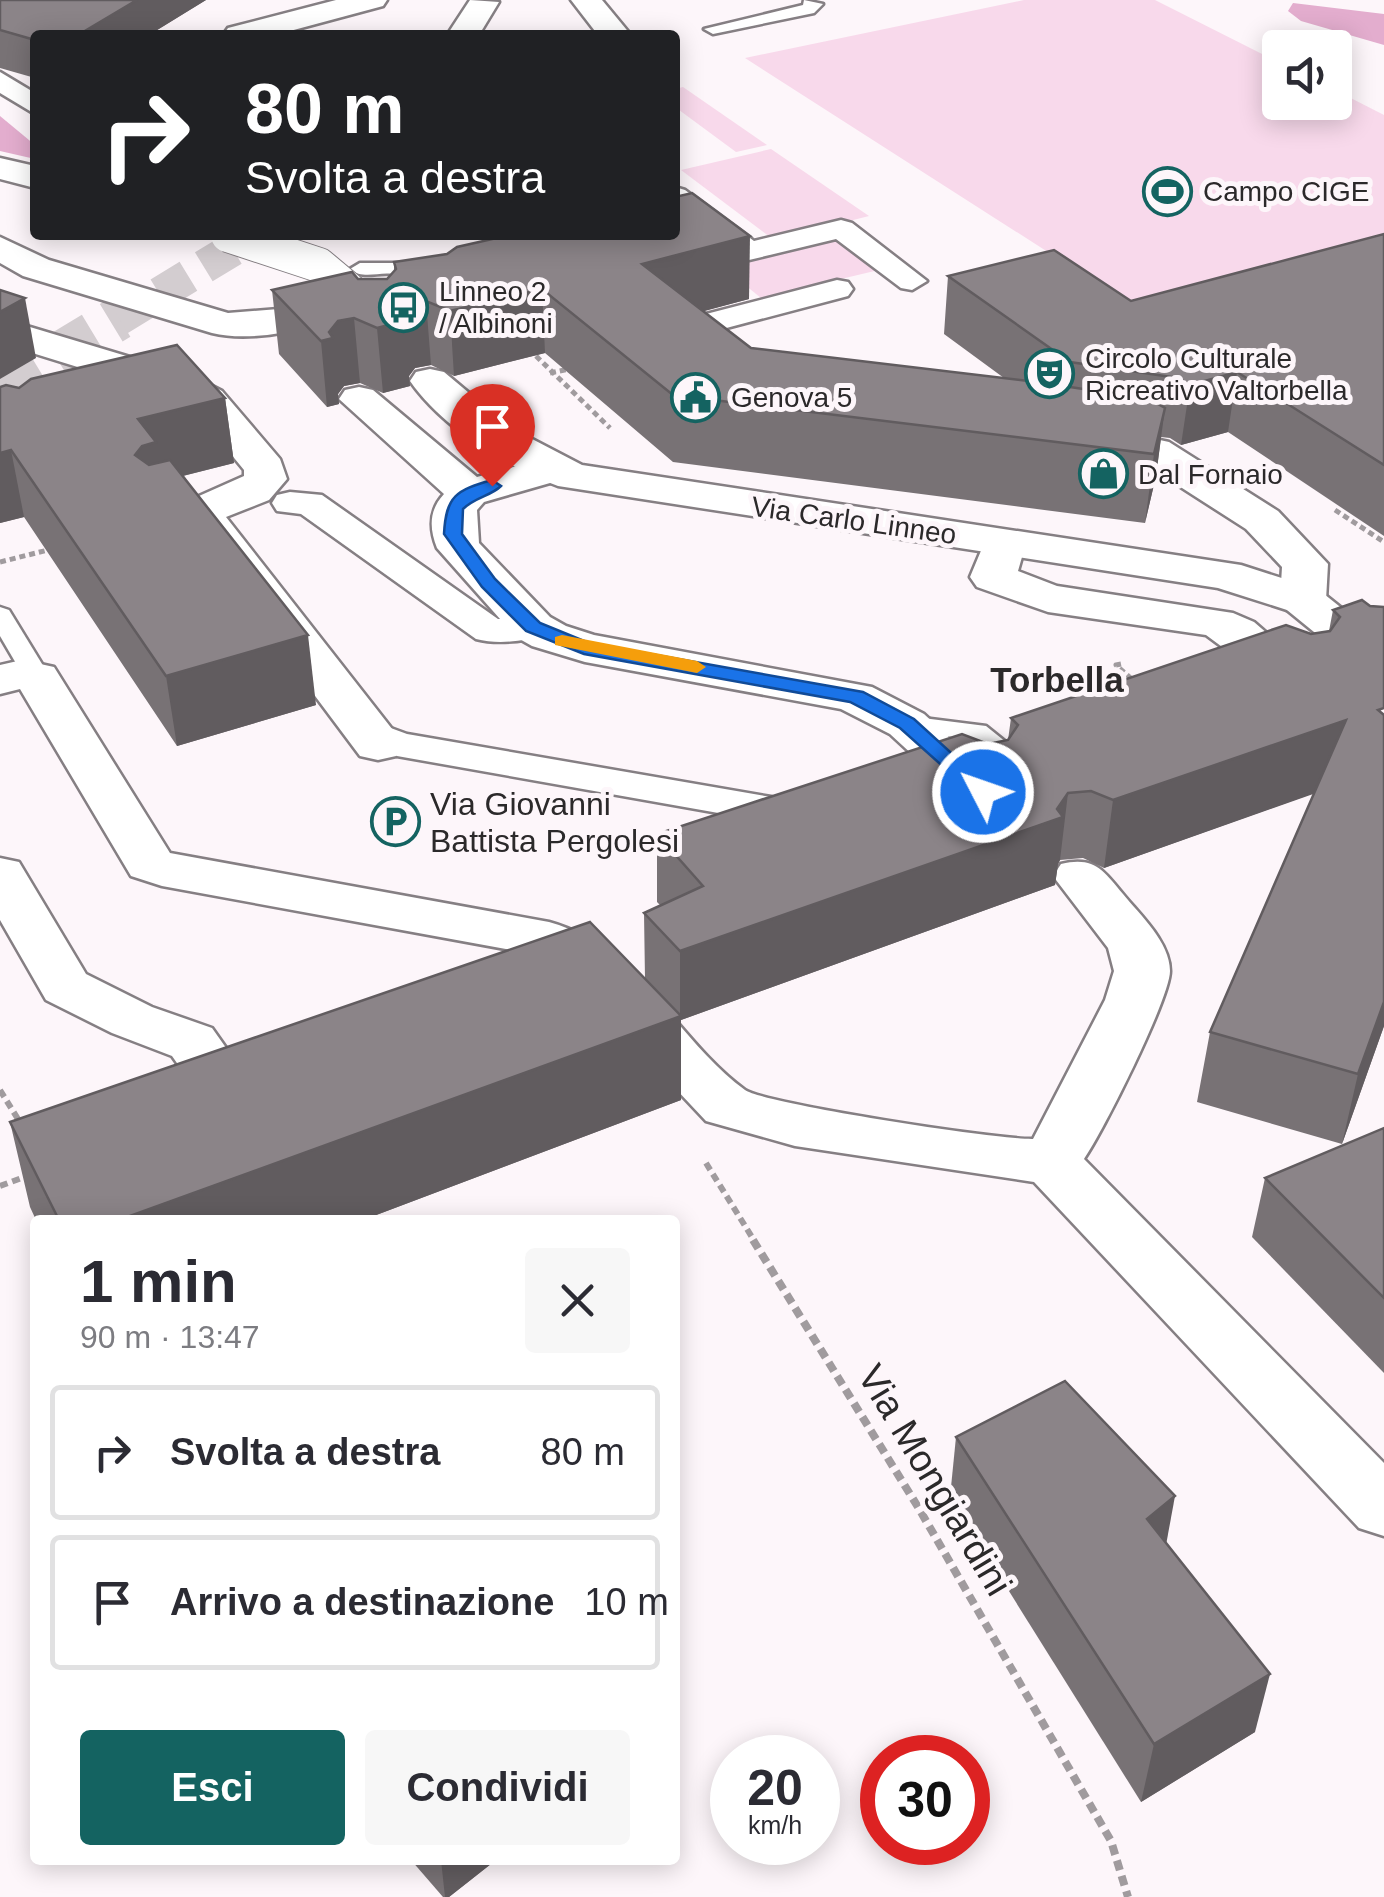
<!DOCTYPE html>
<html lang="it">
<head>
<meta charset="utf-8">
<style>
  :root { --surface:#fff; --page:#f7f7f7; --text:#2b2b33; --muted:#7c7c81; --line:#e1e1e2; --accent:#146361 }
  body { margin:0; font-family:Arial,sans-serif; background:var(--page); color:var(--text); height:100vh; display:flex; flex-direction:column; font-size:38px; white-space:nowrap }
  * { box-sizing:border-box; margin:0 }
  p { font-size:32px; color:var(--muted) }
  .icon { flex:none; width:55px; height:55px; fill:none; stroke:currentColor; stroke-width:2; stroke-linecap:round; stroke-linejoin:round }
  .map { position:relative; flex:1; overflow:hidden }
  .sheet { position:absolute; left:30px; top:1215px; width:650px; height:650px; display:flex; flex-direction:column; background:var(--surface); border-radius:10px; box-shadow:0 5px 25px #0003 }
  .sheet>* { flex:none }
  .guide { position:absolute; left:30px; top:30px; width:650px; height:210px; border-radius:10px; box-shadow:0 5px 25px #0003; background:#202124; color:#fff; overflow:hidden }
  .controls { position:absolute; left:1262px; top:30px; display:grid; gap:20px }
  .controls a { display:grid; place-items:center; width:90px; height:90px; border-radius:10px; background:var(--surface); box-shadow:0 5px 25px #0003; font-size:50px }
  .speed { position:absolute; left:710px; top:1735px; display:flex; gap:20px; font-size:50px; font-weight:700; text-align:center }
  .speed>* { display:grid; place-content:center; width:130px; height:130px; border-radius:50%; background:var(--surface); box-shadow:0 5px 25px #0003; line-height:1 }
  .speed small { font-size:25px; font-weight:400 }
  .speed .limit { border:15px solid #d22; background:#fff; color:#111 }
  .pin { position:absolute; display:grid; place-items:center; width:85px; height:85px; color:#fff; margin:-102px -42px; border-radius:50% 50% 50% 0; rotate:-45deg; box-shadow:0 0 10px #0007 }
  .pin .icon { rotate:45deg }
  .me { position:absolute; width:110px; margin:-55px; rotate:311deg; stroke-linejoin:round; filter:drop-shadow(0 0 8px #0008) }
  .turn { display:flex; align-items:center; gap:35px; height:210px; padding:0 50px; font-size:45px }
  .turn .icon { width:130px; height:130px; stroke-width:2.5 }
  .turn b { display:block; font-size:70px; line-height:85px }
  .round { display:grid; place-items:center; flex:none; width:105px; height:105px; border-radius:10px; background:var(--page) }
  .head { display:flex; align-items:center; justify-content:space-between; height:170px; padding:0 50px }
  h1 { font-size:60px; font-weight:700; line-height:75px }
  .button { display:flex; gap:20px; margin-top:auto; padding:20px 50px }
  .button a { flex:1; height:115px; border-radius:10px; background:var(--accent); color:#fff; font-size:40px; font-weight:700; line-height:115px; text-align:center }
  .button a+a { background:var(--page); color:var(--text) }
  ul { padding:0; list-style:none }
  li { display:flex; align-items:center; gap:30px; height:135px; margin:0 20px 15px; padding:0 30px; border:5px solid var(--line); border-radius:10px }
  li div { flex:1 }
  li b { display:block; font-size:38px }
  li em { font-style:normal }
  .map>svg:first-child { display:block }
  .green { fill:#f8d9eb }
  .forest { fill:#e3adce }
  .lines { fill:none; stroke-linecap:round; stroke-linejoin:round }
  .motorway-tunnel-far1 { stroke:#d3cdd0; stroke-width:34; stroke-dasharray:34 18; stroke-linecap:butt }
  .motorway-tunnel { stroke:#d3cdd0; stroke-width:44; stroke-dasharray:44 21; stroke-linecap:butt }
  .service-casing { stroke:#857f83; stroke-width:5 }
  .pedestrian-casing { stroke:#857f83; stroke-width:5 }
  .minor-casing { stroke:#857f83; stroke-width:5 }
  .tertiary-casing { stroke:#857f83; stroke-width:5 }
  .motorway-casing { stroke:#857f83; stroke-width:5 }
  .path-far2 { stroke:#a09b9e; stroke-width:5; stroke-dasharray:6 4; stroke-linecap:butt }
  .path-far1 { stroke:#a09b9e; stroke-width:6; stroke-dasharray:8 5; stroke-linecap:butt }
  .path { stroke:#a09b9e; stroke-width:8; stroke-dasharray:10 6; stroke-linecap:butt }
  .service { fill:#fff; fill-rule:evenodd }
  .pedestrian { fill:#fff; fill-rule:evenodd }
  .minor { fill:#fff; fill-rule:evenodd }
  .tertiary { fill:#fff; fill-rule:evenodd }
  .motorway { fill:#fff; fill-rule:evenodd }
  .tertiary-bridge-casing { stroke:#857f83; stroke-width:36; stroke-linecap:butt }
  .tertiary-bridge { stroke:#fff; stroke-width:34 }
  .wall { fill:#787275 }
  .shaded-wall { fill:#615c5f }
  .building { fill:#8b8488; stroke:#615c5f; stroke-width:2.5 }
  .route { fill:#1a73e8; stroke:#114b97; stroke-width:2.5 }
  .slow { fill:#f59e0b }
  .labels { text-anchor:middle; stroke-width:10; stroke-linejoin:round; paint-order:stroke }
  .far-poi-label { font-size:28px; fill:#2b292a; stroke:#fdf6fa; text-anchor:start }
  .far-street-label { font-size:28px; fill:#2b292a; stroke:#fdf6fa }
  .poi-label { font-size:32px; fill:#2b292a; stroke:#fdf6fa; text-anchor:start }
  .neighbourhood-label { font-size:35px; font-weight:bold; fill:#2b292a; stroke:#fdf6fa }
  .near-street-label { font-size:38px; fill:#2b292a; stroke:#fdf6fa }
</style>
</head>
<body>
<div class="map">
<svg width="1384" height="1897" viewBox="0 0 1384 1897">
  <rect width="100%" height="100%" fill="#fdf6fa"/>
  <g class="green">
    <polygon points="1024,0 1155,0 1280,63 1280,102 1335,102 1335,90 1384,115 1384,267 1168,329 745,58"/>
    <polygon points="683,87 767,145 736,152 675,107 675,89"/>
    <polygon points="771,149 869,216 774,240 681,170"/>
    <polygon points="835,234 883,269 761,298 707,254"/>
  </g>
  <g class="forest">
    <polygon points="1293,3 1384,14 1384,45 1301,21 1288,11"/>
    <polygon points="0,116 35,145 35,159 0,151"/>
  </g>
  <g class="lines">
    <polyline class="motorway-tunnel-far1" points="115,321 256,235"/>
    <polyline class="motorway-tunnel" points="0,390 119,318"/>
    <defs>
      <g id="service">
        <polygon points="804,0 823,4 814,13 713,34 704,29 803,5"/>
        <path d="M402,263L433,282V290C415,294 412,280 397,275C381,270 364,281 350,269L360,263Z"/>
        <polygon points="0,607 9,610 50,677 46,683 28,683 24,677 0,636"/>
        <polygon points="907,716 986,726 1022,755 1008,763 969,739 898,730 894,724 898,718"/>
      </g>
      <g id="pedestrian">
        <polygon points="0,72 35,93 35,114 0,93"/>
        <polygon points="675,187 685,190 754,241 841,220 852,223 927,281 912,290 901,288 836,239 749,260 738,257 675,210"/>
        <polygon points="837,280 848,282 853,289 848,296 715,331 712,341 690,341 678,327 683,320"/>
        <path d="M290,492L322,495L498,619H547L552,627L547,635C524,641 499,645 476,639L301,514L277,511L272,503L277,495Z"/>
        <path d="M369,720L407,734L771,797L786,801L816,831L810,840C785,846 775,836 758,820L397,756L355,741L349,732L355,723Z"/>
      </g>
      <g id="minor">
        <polygon points="336,0 387,0 383,6 275,35 223,35 228,28"/>
        <polygon points="571,0 602,0 631,35 598,35"/>
        <path d="M0,237L49,260L228,313L291,308L305,312L310,320L305,328C277,335 240,340 212,333L23,276L0,263Z"/>
        <polygon points="0,318 193,376 222,391 280,459 287,479 269,500 226,517 396,734 403,745 396,756 378,760 360,756 182,518 190,500 244,476 244,470 194,409 165,394 0,343"/>
        <path d="M359,387L373,390L477,477L549,457L564,461L570,470L564,479L484,502L477,510L479,543L550,617L566,626L594,635L872,687L924,714L1008,792L1001,803L983,807L965,803L890,734L841,709L585,662L532,646L516,637L437,548C429,528 429,510 444,494L339,399L345,390Z"/>
        <polygon points="1086,424 1169,442 1278,511 1328,564 1326,600 1319,610 1303,614 1287,610 1280,600 1282,567 1246,529 1140,461 1071,446 1065,437 1071,428"/>
        <polygon points="1004,530 1020,534 1026,543 1018,571 1057,586 1233,613 1254,622 1324,682 1317,692 1300,696 1283,692 1206,635 1048,612 977,587 970,577 988,534"/>
        <path d="M22,660L54,667L170,853L549,922C638,946 676,1040 745,1090C765,1104 1000,1140 1033,1139L1105,1000L1114,971L1108,948L1053,876L1061,864C1094,856 1103,870 1123,894C1140,915 1170,942 1170,971C1170,998 1102,1134 1084,1159L1384,1463V1536L1359,1528L1034,1182L795,1146L706,1121L580,987L538,955L162,886L131,876L20,689L0,694V665Z"/>
        <polygon points="0,858 19,862 86,974 152,1007 212,1028 258,1093 250,1107 229,1113 208,1107 172,1056 112,1033 46,1000 0,920"/>
      </g>
      <g id="tertiary">
        <polygon points="0,158 35,166 35,188 0,179"/>
        <path d="M430,369L444,372L511,428L582,465L1241,565L1319,590L1384,642V669L1357,667L1287,610L1218,588L558,486C505,466 443,428 410,381L416,372Z"/>
      </g>
      <polygon id="motorway" points="470,0 499,2 479,35 447,35"/>
    </defs>
    <use href="#service" class="service-casing"/>
    <use href="#pedestrian" class="pedestrian-casing"/>
    <use href="#minor" class="minor-casing"/>
    <use href="#tertiary" class="tertiary-casing"/>
    <use href="#motorway" class="motorway-casing"/>
    <g class="path-far2">
      <polyline points="536,356 610,428"/>
      <polyline points="550,373 569,369"/>
      <polyline points="1335,510 1384,542"/>
      <polyline points="0,562 52,549"/>
      <polyline points="1121,664 1116,665 1136,683"/>
    </g>
    <g class="path-far1">
      <polyline points="0,1090 21,1124"/>
      <polyline points="706,1163 755,1242"/>
      <polyline points="0,1186 27,1176"/>
    </g>
    <polyline class="path" points="753,1240 918,1507 1111,1841 1128,1897"/>
    <use href="#service" class="service"/>
    <use href="#pedestrian" class="pedestrian"/>
    <use href="#minor" class="minor"/>
    <use href="#tertiary" class="tertiary"/>
    <use href="#motorway" class="motorway"/>
    <defs>
      <polyline id="tertiary-bridge" points="228,235 319,265 356,296"/>
    </defs>
    <use href="#tertiary-bridge" class="tertiary-bridge-casing"/>
    <use href="#tertiary-bridge" class="tertiary-bridge"/>
  </g>
  <g class="wall">
    <polygon points="0,0 206,0 149,35 35,35 35,78 0,68"/>
    <polygon points="1384,234 1384,536 1228,432 1181,445 1170,438 1161,437 1156,476 1145,523 673,462 545,353 454,376 431,365 415,368 409,376 410,386 383,393 360,383 344,386 338,394 339,404 327,407 279,354 272,290 358,279 387,279 394,271 394,262 749,299 703,311 751,348 1004,378 944,334 948,276 1131,301"/>
    <polygon points="19,388 225,398 234,463 183,476 316,705 177,746 24,517 0,523"/>
    <polygon points="1370,606 1384,1026 1342,1144 1197,1102 1210,1032 1314,793 1104,868 1083,858 1060,860 1058,864 1055,885 681,1020 681,1100 363,1220 36,1220 30,1207 10,1122 645,979 644,913 660,905 657,902 657,834 988,744 1008,740 1011,718 1329,631 1333,610"/>
    <polygon points="1384,1128 1384,1373 1252,1237 1265,1178"/>
    <polygon points="956,1437 1166,1543 1255,1732 1141,1802 950,1497"/>
    <polygon points="411,1860 496,1860 449,1897 443,1897"/>
  </g>
  <g class="shaded-wall">
    <polygon points="137,0 206,0 149,35 78,35"/>
    <polygon points="750,236 749,299 642,328 642,264"/>
    <polygon points="542,289 545,353 454,376 450,311"/>
    <polygon points="25,298 36,358 0,379 0,312"/>
    <polygon points="426,301 431,365 415,368 409,376 410,386 383,393 377,328 402,314 410,304"/>
    <polygon points="354,318 360,383 344,386 338,394 339,404 327,407 321,341 338,321"/>
    <polygon points="1237,372 1228,432 1181,445 1190,385"/>
    <polygon points="225,398 234,463 162,481 135,455 138,419"/>
    <polygon points="1165,408 1156,476 1145,523 1154,454"/>
    <polygon points="11,450 24,517 0,523 0,453"/>
    <polygon points="308,635 316,705 177,746 166,676"/>
    <polygon points="1346,720 1333,787 1104,868 1113,800"/>
    <polygon points="1068,793 1060,860 1058,864 1055,885 681,1020 681,1100 363,1220 119,1220 680,1016 680,951 1057,809"/>
    <polygon points="1384,1002 1384,1026 1342,1144 1358,1074"/>
    <polygon points="1175,1496 1164,1556 1147,1519"/>
    <polygon points="1270,1674 1255,1732 1141,1802 1154,1744"/>
    <polygon points="441,1860 496,1860 449,1897 445,1897"/>
  </g>
  <g class="building">
    <polygon points="0,0 137,0 78,35 35,35 35,40 0,30"/>
    <polygon points="692,193 750,236 642,264 751,348 1037,382 1149,399 1165,408 1154,454 673,395 542,289 450,311 426,301 410,304 402,314 404,321 377,328 354,318 338,321 329,332 333,338 321,341 272,290 352,272 358,279 387,279 396,269 394,262 447,254 457,247 510,235 675,235 675,197"/>
    <polygon points="1384,234 1384,465 1237,372 1190,385 1178,378 1070,362 948,276 1054,250 1131,301"/>
    <polygon points="0,290 25,298 0,312"/>
    <polygon points="177,345 225,398 138,419 156,442 142,446 135,455 149,465 170,460 308,635 166,676 11,450 0,453 0,387 6,385 19,388 31,379"/>
    <polygon points="1362,600 1370,606 1384,607 1384,708 1378,710 1384,715 1384,1002 1358,1074 1210,1032 1346,720 1113,800 1091,791 1068,793 1057,809 1063,817 680,951 644,913 703,886 657,834 962,734 988,744 1008,740 1018,725 1011,718 1286,625 1311,634 1330,631 1340,617 1333,610"/>
    <polygon points="590,922 681,1016 119,1220 59,1220 10,1122"/>
    <polygon points="1384,1128 1384,1298 1265,1178"/>
    <polygon points="1065,1381 1175,1496 1147,1519 1270,1674 1154,1744 956,1437"/>
  </g>
  <path class="route" d="M492,480L501,486C491,496 475,497 463,509L462,534L495,579L540,623L589,643L863,692L914,719L994,792L983,798L976,796L900,728L850,702L584,654L526,631L482,587L444,534C446,496 456,490 492,480Z"/>
  <polygon class="slow" points="562,635 697,661 706,667 697,673 555,645 555,637"/>
  <defs>
    <symbol id="stadium-ring" viewBox="-11 -11 22 22"><circle r="9.5" fill="#fdf6fa" stroke="#146361" stroke-width="1.5"/><path d="M0-5a6.5 5 0 1 0 0 10a6.5 5 0 1 0 0-10ZM-3.5-1.8h7v3.6h-7Z" fill="#146361"/></symbol>
    <symbol id="bus-ring" viewBox="-11 -11 22 22"><circle r="9.5" fill="#fdf6fa" stroke="#146361" stroke-width="1.5"/><path d="M-5-6H5V4H4V6H2V4H-2V6H-4V4H-5ZM-3.5-4V0h7V-4ZM-3.5 1.2v1.5H-2V1.2ZM2 1.2v1.5H3.5V1.2Z" fill="#146361"/></symbol>
    <symbol id="theatre-ring" viewBox="-11 -11 22 22"><circle r="9.5" fill="#fdf6fa" stroke="#146361" stroke-width="1.5"/><path d="M-5-5.5Q0-4 5-5.5V0Q5 5 0 6Q-5 5-5 0ZM-3.3-2.5H-1v1.5H-3.3ZM1-2.5H3.3v1.5H1ZM-2.8 1Q0 5.5 2.8 1Z" fill="#146361"/></symbol>
    <symbol id="civic-ring" viewBox="-11 -11 22 22"><circle r="9.5" fill="#fdf6fa" stroke="#146361" stroke-width="1.5"/><path d="M-.6-6.5H3V-4.5H.6V-3L4-1V1h2V6H-6V1h2V-1L-.6-3ZM-1.2 2.5V6h2.4V2.5Z" fill="#146361"/></symbol>
    <symbol id="shop-ring" viewBox="-11 -11 22 22"><circle r="9.5" fill="#fdf6fa" stroke="#146361" stroke-width="1.5"/><path d="M-5-2.5h2.3a2.7 3.5 0 0 1 5.4 0H5L5.5 6h-11ZM-1.5-2.5h3a1.5 2.3 0 0 0-3 0Z" fill="#146361"/></symbol>
    <symbol id="parking-ring" viewBox="-11 -11 22 22"><circle r="9.5" fill="#fdf6fa" stroke="#146361" stroke-width="1.5"/><path d="M-3.5-5.5H1a3.5 3.5 0 0 1 0 7H-1V5.5H-3.5ZM-1-3.4V-.6H.8a1.4 1.4 0 0 0 0-2.8Z" fill="#146361"/></symbol>
  </defs>
  <g fill-rule="evenodd">
    <use href="#stadium-ring" x="1140" y="164" width="55" height="55"/>
    <use href="#bus-ring" x="376" y="280" width="55" height="55"/>
    <use href="#theatre-ring" x="1022" y="346" width="55" height="55"/>
    <use href="#civic-ring" x="668" y="370" width="55" height="55"/>
    <use href="#shop-ring" x="1076" y="446" width="55" height="55"/>
    <use href="#parking-ring" x="368" y="794" width="55" height="55"/>
  </g>
  <g class="labels">
    <g class="far-poi-label">
      <text x="1203" y="201">Campo CIGE</text>
      <text x="439" y="301">Linneo 2<tspan x="439" dy="32">/ Albinoni</tspan></text>
      <text x="1085" y="368">Circolo Culturale<tspan x="1085" dy="32">Ricreativo Valtorbella</tspan></text>
      <text x="731" y="407">Genova 5</text>
      <text x="1138" y="484">Dal Fornaio</text>
    </g>
    <g class="far-street-label">
      <text transform="translate(854 520) rotate(8)" y="10">Via Carlo Linneo</text>
    </g>
    <g class="poi-label">
      <text x="430" y="815">Via Giovanni<tspan x="430" dy="37">Battista Pergolesi</tspan></text>
    </g>
    <g class="neighbourhood-label">
      <text x="1057" y="692">Torbella</text>
    </g>
    <g class="near-street-label">
      <text transform="translate(935 1480) rotate(59)" y="13">Via Mongiardini</text>
    </g>
  </g>
</svg>
<div class="controls">
<a><svg class="icon" aria-label="sound" viewBox="0 0 24 24"><path d="M4 9h4l5-4v14l-5-4H4zM17 9q2 3 0 6"/></svg></a>
</div>
<div class="speed"><div>20<small>km/h</small></div><div class="limit">30</div></div>
<div class="pin" style="left:492px;top:486px;background:#d93025"><svg class="icon" aria-label="arrive" viewBox="0 0 24 24"><path d="M6 21V4h12l-3 4 3 4H6"/></svg></div>
<svg class="me" style="left:983px;top:792px" viewBox="-20 -20 40 40"><circle r="17" fill="#1a73e8" stroke="#fff" stroke-width="3"/><path d="M0-11L8 9 0 5-8 9z" fill="#fff"/></svg>
<div class="guide">
<div class="turn"><svg class="icon" aria-label="right" viewBox="0 0 24 24"><path d="M7 20v-9h11M14 6l5 5-5 5"/></svg><div><b>80 m</b>Svolta a destra</div></div>
</div>
<section class="sheet">
<div class="head"><div><h1>1 min</h1><p>90 m · 13:47</p></div><a class="round"><svg class="icon" aria-label="close" viewBox="0 0 24 24"><path d="M6 6l12 12M18 6L6 18"/></svg></a></div>
<ul>
<li><svg class="icon" aria-label="right" viewBox="0 0 24 24"><path d="M7 20v-9h11M14 6l5 5-5 5"/></svg><div><b>Svolta a destra</b></div><em>80 m</em></li>
<li><svg class="icon" aria-label="arrive" viewBox="0 0 24 24"><path d="M6 21V4h12l-3 4 3 4H6"/></svg><div><b>Arrivo a destinazione</b></div><em>10 m</em></li>
</ul>
<div class="button"><a>Esci</a><a>Condividi</a></div>
</section>
</div>
</body>
</html>
